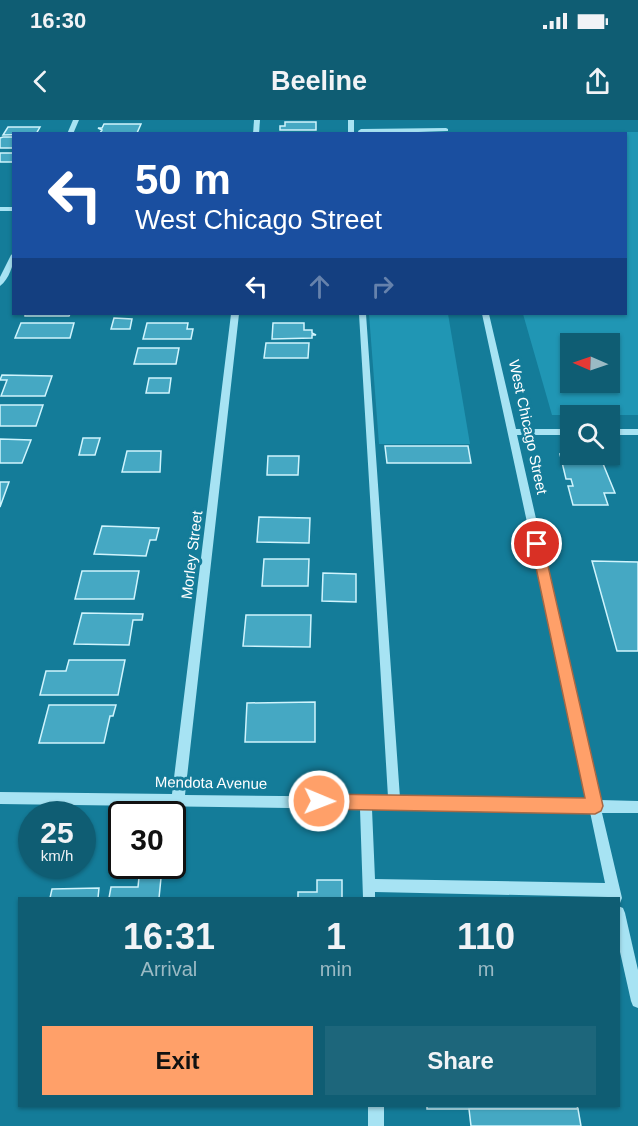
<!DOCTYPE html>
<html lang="en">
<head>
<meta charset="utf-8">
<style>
  :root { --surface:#0f5d73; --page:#1d667b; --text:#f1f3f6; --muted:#9bbac4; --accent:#ffa069 }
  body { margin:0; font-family:Arial,sans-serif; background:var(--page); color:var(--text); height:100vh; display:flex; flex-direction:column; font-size:22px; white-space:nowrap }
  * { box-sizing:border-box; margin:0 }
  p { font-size:20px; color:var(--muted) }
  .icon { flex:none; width:33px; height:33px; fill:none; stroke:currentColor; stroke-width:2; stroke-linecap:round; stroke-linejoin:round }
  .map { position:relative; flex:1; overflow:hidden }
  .panel { position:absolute; left:18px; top:777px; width:602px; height:210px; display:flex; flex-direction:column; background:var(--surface); border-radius:0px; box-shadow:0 2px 4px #0004 }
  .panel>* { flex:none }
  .banner { position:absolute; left:12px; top:12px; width:615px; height:183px; border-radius:0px; box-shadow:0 2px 4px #0004; background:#1a4fa0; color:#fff; overflow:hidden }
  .needle { width:39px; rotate:272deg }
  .buttons { position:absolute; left:560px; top:213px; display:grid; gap:12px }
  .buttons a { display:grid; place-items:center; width:60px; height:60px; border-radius:0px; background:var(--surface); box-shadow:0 2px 4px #0004; font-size:30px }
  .speed { position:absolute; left:18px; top:681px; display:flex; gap:12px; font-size:30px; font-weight:700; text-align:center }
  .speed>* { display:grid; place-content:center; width:78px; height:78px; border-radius:50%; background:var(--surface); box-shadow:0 2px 4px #0004; line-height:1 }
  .speed small { font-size:15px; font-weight:400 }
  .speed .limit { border:3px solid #111; border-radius:9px; background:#fff; color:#111 }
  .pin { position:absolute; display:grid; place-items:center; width:51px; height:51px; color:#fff; margin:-26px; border:3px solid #fff; border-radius:50%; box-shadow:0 2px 6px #0007 }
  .me { position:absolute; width:66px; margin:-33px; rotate:91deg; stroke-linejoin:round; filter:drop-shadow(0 0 4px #0008) }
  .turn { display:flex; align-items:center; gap:21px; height:126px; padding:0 24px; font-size:27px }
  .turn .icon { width:78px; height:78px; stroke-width:2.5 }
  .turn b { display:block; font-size:42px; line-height:51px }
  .lanes { display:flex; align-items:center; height:57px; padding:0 24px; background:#0003; justify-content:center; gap:30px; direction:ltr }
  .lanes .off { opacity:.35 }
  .eta { display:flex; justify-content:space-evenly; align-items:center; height:102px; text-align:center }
  .eta b { font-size:36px; font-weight:700; line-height:42px }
  .button { display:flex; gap:12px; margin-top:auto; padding:12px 24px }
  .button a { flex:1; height:69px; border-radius:0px; background:var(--accent); color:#111; font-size:24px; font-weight:700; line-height:69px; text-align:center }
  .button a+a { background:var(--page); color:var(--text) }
  .status { display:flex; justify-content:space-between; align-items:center; height:42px; padding:0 30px; background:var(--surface); direction:ltr }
  .status svg { height:16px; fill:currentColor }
  header { display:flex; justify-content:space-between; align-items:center; height:78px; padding:0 24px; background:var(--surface); font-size:27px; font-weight:700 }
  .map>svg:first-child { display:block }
  .green { fill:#2096b4; fill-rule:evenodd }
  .building { fill:#45a8c3; stroke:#cff4fd; stroke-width:1.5 }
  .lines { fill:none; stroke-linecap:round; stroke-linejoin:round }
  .minor { fill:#a7e3f3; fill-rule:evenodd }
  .route { fill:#ffa069; stroke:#a66844; stroke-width:1.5 }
  .labels { text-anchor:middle; stroke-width:6; stroke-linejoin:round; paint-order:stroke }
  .street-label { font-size:15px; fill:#fff; stroke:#147c99 }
</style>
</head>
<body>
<div class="status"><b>16:30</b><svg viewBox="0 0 49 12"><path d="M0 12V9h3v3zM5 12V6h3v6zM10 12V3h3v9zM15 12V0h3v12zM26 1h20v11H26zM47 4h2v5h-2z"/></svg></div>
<header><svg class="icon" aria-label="back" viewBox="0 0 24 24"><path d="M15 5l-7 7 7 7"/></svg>Beeline<svg class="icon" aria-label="share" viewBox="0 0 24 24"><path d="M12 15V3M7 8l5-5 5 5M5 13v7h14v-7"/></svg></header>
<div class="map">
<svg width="638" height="1006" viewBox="0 0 638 1006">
  <rect width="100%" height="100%" fill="#147c99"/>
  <g class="green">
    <path d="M473,12H638V295H552L523,194H626V14ZM570,224H609V262H570Z"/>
    <polygon points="369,194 448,194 470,324 379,324"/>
  </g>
  <g class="building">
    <polygon points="285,2 316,2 316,10 280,10 280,6 285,6"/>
    <polygon points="104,4 141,4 137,13 100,13 102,10 98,8 102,8"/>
    <polygon points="8,7 40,7 36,14 3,15"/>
    <polygon points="3,17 14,17 14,28 0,28 0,18"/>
    <rect x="0" y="33" width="14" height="9"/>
    <polygon points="25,194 70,194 69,196 25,196"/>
    <polygon points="114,198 132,199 130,209 111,209"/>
    <polygon points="21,203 74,203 70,218 15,218"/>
    <polygon points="147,203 188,203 187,209 193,209 191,219 143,219"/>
    <polygon points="273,203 304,203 304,210 312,210 312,213 316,215 312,215 312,218 272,219"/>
    <polygon points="266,223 309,223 308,238 264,238"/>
    <polygon points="138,228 179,228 176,244 134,244"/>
    <polygon points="2,255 52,256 45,276 1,276 7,260 0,260"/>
    <polygon points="149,258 171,258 169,273 146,273"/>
    <polygon points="0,285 43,285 36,306 0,306"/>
    <polygon points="83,318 100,318 95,335 79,335"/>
    <polygon points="0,319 31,320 22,343 0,343"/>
    <polygon points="385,326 468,326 471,343 387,343"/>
    <polygon points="127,331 161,331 160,352 122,352"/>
    <polygon points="560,334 599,334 615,373 604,373 608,385 573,385 568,366 573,366 571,359 566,359"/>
    <polygon points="268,336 299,336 298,355 267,355"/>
    <polygon points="0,362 9,362 0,387"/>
    <polygon points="259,397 310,398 309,423 257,422"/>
    <polygon points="102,406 159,408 156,420 150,420 146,436 94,434"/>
    <polygon points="264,439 309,439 308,466 262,466"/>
    <polygon points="592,441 638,442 638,531 617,531"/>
    <polygon points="82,451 139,451 134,479 75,479"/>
    <polygon points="323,453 356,454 356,482 322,481"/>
    <polygon points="82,493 143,494 142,500 133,500 129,525 74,524"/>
    <polygon points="246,495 311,495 310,527 243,526"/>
    <polygon points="69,540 125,540 118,575 40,575 46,551 66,551"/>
    <polygon points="315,582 315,622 245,622 247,583"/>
    <polygon points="49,585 116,585 113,596 110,596 104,623 39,623"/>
    <polygon points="139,757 161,758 159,778 109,778 111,767 138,767"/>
    <polygon points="317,760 342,760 342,778 298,778 298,772 317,772"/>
    <polygon points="99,768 98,778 50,778 52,769"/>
    <polygon points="427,986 577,986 578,989 427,989"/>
    <polygon points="469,989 578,989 581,1006 471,1006"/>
  </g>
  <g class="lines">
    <g class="minor">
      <polygon points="73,0 79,0 73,14 67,14"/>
      <polygon points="254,0 260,0 259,14 253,14"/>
      <rect x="348" y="0" width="6" height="14"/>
      <polygon points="446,8 448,9 448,11 359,14 358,11 361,9"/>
      <rect x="0" y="87" width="14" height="4"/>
      <path d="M14,133C14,145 9,159 0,166V157L11,135Z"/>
      <path d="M231,194H239L185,675L388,677L359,194H366L400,678L587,680L482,194H489L516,309H570V315H517L600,680L638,681V693H602L622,778L620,783H618V778H609L608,777L375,772V778H363L360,689L0,684V672L172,674ZM372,689L590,692L605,763L375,759Z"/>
      <rect x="609" y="309" width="29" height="6"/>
      <polygon points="618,786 623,788 625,793 638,850 638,888 633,886 631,881 618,823"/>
      <rect x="368" y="986" width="16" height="20"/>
    </g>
  </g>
  <polygon class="route" points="537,420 543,424 603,686 601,691 595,694 319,689 313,687 311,681 313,676 319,674 585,678 531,424"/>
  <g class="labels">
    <g class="street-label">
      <text transform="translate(528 307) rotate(78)" y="5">West Chicago Street</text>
      <text transform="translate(192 435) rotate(-83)" y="5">Morley Street</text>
      <text transform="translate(211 663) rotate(1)" y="5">Mendota Avenue</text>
    </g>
  </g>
</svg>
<div class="buttons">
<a><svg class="needle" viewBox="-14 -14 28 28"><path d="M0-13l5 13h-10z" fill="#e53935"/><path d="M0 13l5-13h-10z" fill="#9bbac4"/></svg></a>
<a><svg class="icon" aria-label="search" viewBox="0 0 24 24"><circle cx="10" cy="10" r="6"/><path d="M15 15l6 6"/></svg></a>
</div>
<div class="speed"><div>25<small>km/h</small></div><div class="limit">30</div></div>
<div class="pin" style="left:537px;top:424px;background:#d93025"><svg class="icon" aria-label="arrive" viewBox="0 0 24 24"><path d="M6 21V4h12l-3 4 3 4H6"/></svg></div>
<svg class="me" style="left:319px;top:681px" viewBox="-20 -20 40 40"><circle r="17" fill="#ffa069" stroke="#fff" stroke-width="3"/><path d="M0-11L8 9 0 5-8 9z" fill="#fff"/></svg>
<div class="banner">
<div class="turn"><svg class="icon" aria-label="left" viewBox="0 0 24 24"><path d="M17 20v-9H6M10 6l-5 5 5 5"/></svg><div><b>50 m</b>West Chicago Street</div></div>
<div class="lanes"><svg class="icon" aria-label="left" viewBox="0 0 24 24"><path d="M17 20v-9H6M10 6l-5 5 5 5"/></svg><svg class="icon off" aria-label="ahead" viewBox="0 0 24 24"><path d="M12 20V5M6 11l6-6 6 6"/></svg><svg class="icon off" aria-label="right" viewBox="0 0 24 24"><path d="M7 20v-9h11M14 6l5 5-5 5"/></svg></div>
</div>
<section class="panel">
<div class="eta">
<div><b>16:31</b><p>Arrival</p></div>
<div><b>1</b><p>min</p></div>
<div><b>110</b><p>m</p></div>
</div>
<div class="button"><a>Exit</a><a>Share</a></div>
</section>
</div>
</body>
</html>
